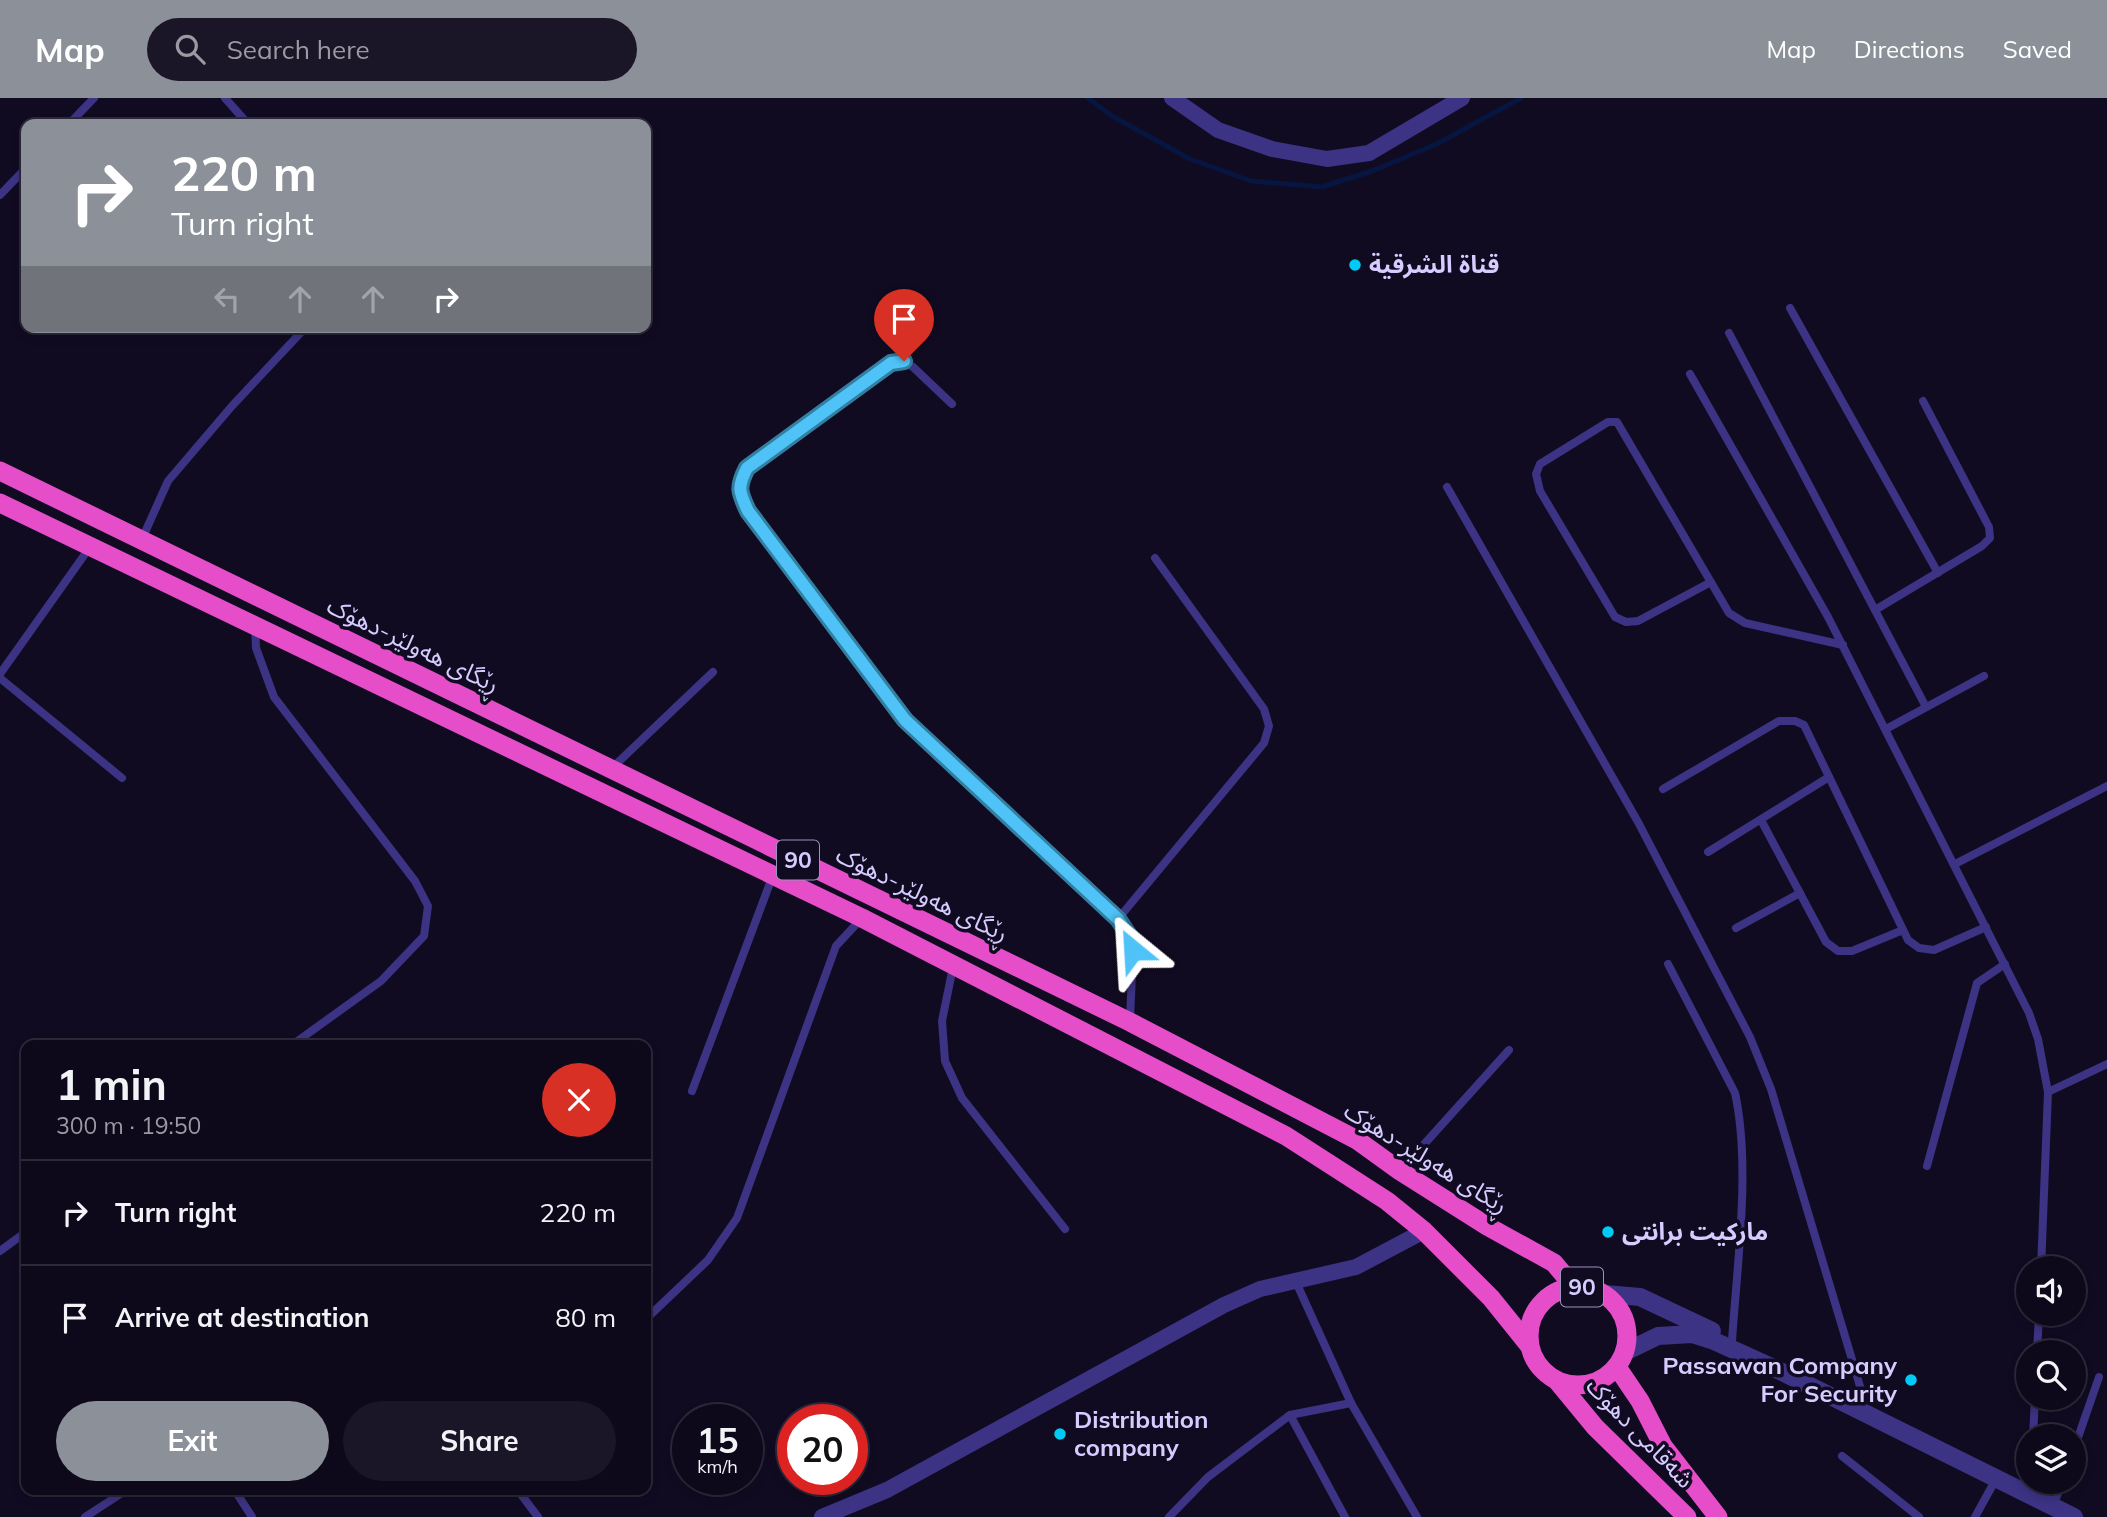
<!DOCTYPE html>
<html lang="en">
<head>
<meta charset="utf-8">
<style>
  :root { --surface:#0d081a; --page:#1b1627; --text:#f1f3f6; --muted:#9a9aa2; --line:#2d2939; --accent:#8c9099 }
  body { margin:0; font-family:Mulish,"Noto Sans Arabic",sans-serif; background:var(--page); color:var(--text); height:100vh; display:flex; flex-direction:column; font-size:26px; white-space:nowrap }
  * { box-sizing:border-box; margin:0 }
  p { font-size:23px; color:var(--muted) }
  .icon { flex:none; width:38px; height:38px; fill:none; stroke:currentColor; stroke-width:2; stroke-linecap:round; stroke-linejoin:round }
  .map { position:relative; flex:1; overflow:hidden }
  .panel { position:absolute; left:21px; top:942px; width:630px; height:455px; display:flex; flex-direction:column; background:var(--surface); border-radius:14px; box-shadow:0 4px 10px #0003,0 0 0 2px var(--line) }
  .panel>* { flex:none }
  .hud { position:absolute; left:21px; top:21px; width:630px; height:214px; border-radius:14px; box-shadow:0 4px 10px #0003,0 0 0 2px var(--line); background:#8c9099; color:#fff; overflow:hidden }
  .controls { position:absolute; left:2016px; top:1158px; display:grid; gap:14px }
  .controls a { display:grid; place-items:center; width:70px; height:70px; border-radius:50%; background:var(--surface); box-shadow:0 4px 10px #0003,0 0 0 2px var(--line); font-size:35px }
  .speed { position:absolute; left:672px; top:1306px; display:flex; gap:14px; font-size:35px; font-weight:700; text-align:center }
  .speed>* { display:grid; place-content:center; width:91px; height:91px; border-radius:50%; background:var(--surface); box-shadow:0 4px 10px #0003,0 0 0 2px var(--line); line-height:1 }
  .speed small { font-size:18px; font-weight:400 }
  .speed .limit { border:10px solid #d22; background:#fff; color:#111 }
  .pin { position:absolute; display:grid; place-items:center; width:60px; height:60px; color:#fff; margin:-72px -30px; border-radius:50% 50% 50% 0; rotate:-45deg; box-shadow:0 0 7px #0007 }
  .pin .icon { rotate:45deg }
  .me { position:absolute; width:77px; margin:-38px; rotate:333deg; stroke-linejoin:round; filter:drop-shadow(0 0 5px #0008) }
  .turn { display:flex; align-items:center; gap:24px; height:147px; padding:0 35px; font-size:32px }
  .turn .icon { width:91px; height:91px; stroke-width:2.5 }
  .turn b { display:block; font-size:49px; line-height:60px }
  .lanes { display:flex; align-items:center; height:66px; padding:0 35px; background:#0003; justify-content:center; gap:35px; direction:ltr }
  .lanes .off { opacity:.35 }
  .round { display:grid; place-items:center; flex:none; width:74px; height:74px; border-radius:37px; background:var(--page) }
  .headline { display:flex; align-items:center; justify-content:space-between; height:119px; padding:0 35px }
  h1 { font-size:42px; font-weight:700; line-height:52px }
  .cta { display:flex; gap:14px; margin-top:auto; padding:14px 35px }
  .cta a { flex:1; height:80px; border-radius:42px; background:var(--accent); color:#fff; font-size:28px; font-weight:700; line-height:80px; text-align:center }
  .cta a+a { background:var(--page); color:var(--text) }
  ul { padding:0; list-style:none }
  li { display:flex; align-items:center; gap:21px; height:105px; padding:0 35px; border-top:2px solid var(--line) }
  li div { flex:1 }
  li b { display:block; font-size:26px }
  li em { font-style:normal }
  header { display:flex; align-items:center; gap:42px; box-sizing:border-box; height:98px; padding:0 35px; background:var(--accent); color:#fff }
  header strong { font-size:33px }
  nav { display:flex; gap:38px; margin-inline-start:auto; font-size:24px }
  .search { width:490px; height:63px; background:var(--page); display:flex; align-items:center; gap:18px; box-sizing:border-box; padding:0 24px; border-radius:38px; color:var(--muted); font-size:26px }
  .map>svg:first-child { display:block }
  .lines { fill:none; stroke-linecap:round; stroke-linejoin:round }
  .stream { stroke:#061641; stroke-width:5 }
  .service { stroke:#3c3384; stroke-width:8 }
  .minor { stroke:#3c3384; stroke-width:16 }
  .tertiary { stroke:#3c3384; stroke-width:18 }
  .trunk { stroke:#e64dc8; stroke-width:19 }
  .route-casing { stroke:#337fa1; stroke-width:18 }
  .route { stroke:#4fc3f7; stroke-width:12 }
  .poi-dot { fill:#00cbf7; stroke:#110b22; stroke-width:2.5 }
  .labels { text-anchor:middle; stroke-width:7; stroke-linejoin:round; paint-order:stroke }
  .shield { fill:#110b22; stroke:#9b92bd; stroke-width:2 }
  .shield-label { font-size:23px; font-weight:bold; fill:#d6ccff }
  .poi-label { font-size:24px; font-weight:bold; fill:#d6ccff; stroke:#110b22; text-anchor:start }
  .street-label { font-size:24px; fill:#d6ccff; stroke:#110b22 }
</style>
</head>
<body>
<header>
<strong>Map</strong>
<div class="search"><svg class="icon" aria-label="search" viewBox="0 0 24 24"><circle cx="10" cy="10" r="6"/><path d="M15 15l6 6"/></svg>Search here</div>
<nav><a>Map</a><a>Directions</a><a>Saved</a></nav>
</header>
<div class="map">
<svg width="2107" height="1419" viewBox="0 0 2107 1419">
  <rect width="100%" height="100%" fill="#110b22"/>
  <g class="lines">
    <polyline class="stream" points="1088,0 1112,18 1190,61 1251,83 1322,89 1372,73 1437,46 1521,0"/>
    <g class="service">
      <polyline points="225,0 248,26"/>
      <polyline points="69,26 94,0"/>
      <polyline points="0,97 26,70"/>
      <polyline points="1790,210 1938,475"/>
      <polyline points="1729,235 1926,609"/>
      <polyline points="1690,276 1828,519 2029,915 2038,941 2048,994 2041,1171"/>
      <path d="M952,306L913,269L903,263L891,265L747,370C738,387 740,396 748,413L905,622L1118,821L1130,839L1133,852L1130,921"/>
      <polyline points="1447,389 1638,724 1750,939 1771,991 1868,1315"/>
      <polyline points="142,441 168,383 232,308 306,229"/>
      <polyline points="1711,484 1638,523 1626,524 1615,519 1540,393 1536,376 1540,366 1608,324 1617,324 1729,515 1745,525 1843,547"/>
      <polyline points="1875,512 1982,448 1990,440 1989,429 1923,303"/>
      <polyline points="255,528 256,550 274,599 415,783 428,808 424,838 381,883 292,947"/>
      <polyline points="0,576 90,449"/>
      <polyline points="0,580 122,680"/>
      <polyline points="1886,631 1984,578"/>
      <polyline points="611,671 713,574"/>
      <polyline points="1663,691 1779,623 1795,623 1804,627 1908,842 1919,850 1934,852 1986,829"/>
      <polyline points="1761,722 1826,844 1838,853 1852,853 1903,832"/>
      <polyline points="1708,754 1829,679"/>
      <polyline points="1955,766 2107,688"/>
      <polyline points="1118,821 1264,645 1269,628 1264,611 1155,460"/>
      <polyline points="1736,830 1800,795"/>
      <path d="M1668,866L1735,995C1751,1068 1737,1167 1732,1243"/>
      <polyline points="953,869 942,923 945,963 962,1000 1065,1131"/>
      <polyline points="692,993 773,777"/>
      <polyline points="2048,994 2107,966"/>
      <polyline points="1927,1068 1977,885 2005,866"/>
      <polyline points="1400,1073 1509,952"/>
      <polyline points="0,1153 26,1134"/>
      <polyline points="1296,1184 1351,1305 1417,1419"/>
      <polyline points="646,1221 708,1162 737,1120 836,848 862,820"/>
      <polyline points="2037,1255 2039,1216"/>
      <polyline points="1290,1317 1345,1419"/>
      <polyline points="2033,1339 2035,1300"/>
      <polyline points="2074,1351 2099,1279"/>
      <polyline points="1842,1358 1919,1419"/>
      <polyline points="234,1391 252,1419"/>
      <polyline points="517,1391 538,1419"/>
      <polyline points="2053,1409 2062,1384"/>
      <polyline points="85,1419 128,1391"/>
      <polyline points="1169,1419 1208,1379 1290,1317 1351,1305"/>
      <polyline points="1975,1419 1996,1381"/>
    </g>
    <g class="minor">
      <polyline points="1172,0 1218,32 1272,51 1327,61 1369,55 1462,0"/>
      <polyline points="822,1419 887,1392 1224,1207 1260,1191 1356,1169 1424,1133"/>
    </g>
    <g class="tertiary">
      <polyline points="1605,1196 1640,1199 1712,1233"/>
      <polyline points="1625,1254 1658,1238 1692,1236 1714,1243 1778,1272 2074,1419"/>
    </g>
    <g class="trunk">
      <polyline points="0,373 1130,924 1357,1042 1400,1073 1487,1128 1554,1165 1574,1189"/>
      <polyline points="0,405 862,820 1286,1038 1387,1103 1424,1133 1491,1200 1528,1246"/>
      <circle cx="1578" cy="1238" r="49"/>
      <polyline points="1617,1269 1640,1303 1663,1348 1718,1419"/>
      <polyline points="1558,1284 1595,1329 1687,1419"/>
    </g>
  </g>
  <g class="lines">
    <defs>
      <path id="route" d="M904,263L891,265L747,370C737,389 739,394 748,413L905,622L1118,821L1130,839L1133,852"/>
    </defs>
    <use href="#route" class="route-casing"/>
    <use href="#route" class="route"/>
  </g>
  <g class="poi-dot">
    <circle cx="1355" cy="167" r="7"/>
    <circle cx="1608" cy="1134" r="7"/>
    <circle cx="1911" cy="1282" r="7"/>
    <circle cx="1060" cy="1336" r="7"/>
  </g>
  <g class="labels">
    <g class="shield">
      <rect x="777" y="742.5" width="42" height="39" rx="5"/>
      <rect x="1561" y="1169.5" width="42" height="39" rx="5"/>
    </g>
    <g class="shield-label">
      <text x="798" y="770">90</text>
      <text x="1582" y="1197">90</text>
    </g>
    <g class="poi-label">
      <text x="1369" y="175">قناة الشرقية</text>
      <text x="1622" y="1142">مارکیت برانتی</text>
      <text x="1897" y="1276" text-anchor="end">Passawan Company<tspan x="1897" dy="28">For Security</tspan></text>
      <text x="1074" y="1330">Distribution<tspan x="1074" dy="28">company</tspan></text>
    </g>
    <g class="street-label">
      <text transform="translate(413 547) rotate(26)" y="8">ڕێگای هەولێر-دهۆک</text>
      <text transform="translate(922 796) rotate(26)" y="8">ڕێگای هەولێر-دهۆک</text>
      <text transform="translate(1426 1060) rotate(32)" y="8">ڕێگای هەولێر-دهۆک</text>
      <text transform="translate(1640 1335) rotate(46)" y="8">شەقامی دهۆک</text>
    </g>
  </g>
</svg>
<div class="controls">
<a><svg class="icon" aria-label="sound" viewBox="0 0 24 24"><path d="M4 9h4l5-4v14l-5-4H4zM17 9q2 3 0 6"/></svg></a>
<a><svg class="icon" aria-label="search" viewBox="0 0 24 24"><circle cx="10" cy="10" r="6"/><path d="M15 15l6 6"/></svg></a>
<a><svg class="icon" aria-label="layers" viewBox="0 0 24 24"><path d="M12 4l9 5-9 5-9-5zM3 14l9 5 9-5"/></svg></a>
</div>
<div class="speed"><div>15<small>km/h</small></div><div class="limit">20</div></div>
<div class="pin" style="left:904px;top:263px;background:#d93025"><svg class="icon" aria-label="arrive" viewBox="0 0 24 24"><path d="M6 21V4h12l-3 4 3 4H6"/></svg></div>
<svg class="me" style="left:1133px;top:852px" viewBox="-20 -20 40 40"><path d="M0-17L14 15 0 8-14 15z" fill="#4fc3f7" stroke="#fff" stroke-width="4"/></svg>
<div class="hud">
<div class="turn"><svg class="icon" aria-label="right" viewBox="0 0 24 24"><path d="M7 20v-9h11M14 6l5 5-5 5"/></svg><div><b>220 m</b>Turn right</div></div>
<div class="lanes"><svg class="icon off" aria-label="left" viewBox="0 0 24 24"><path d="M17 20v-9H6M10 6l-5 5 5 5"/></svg><svg class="icon off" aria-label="ahead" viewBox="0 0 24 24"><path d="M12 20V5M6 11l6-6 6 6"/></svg><svg class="icon off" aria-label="ahead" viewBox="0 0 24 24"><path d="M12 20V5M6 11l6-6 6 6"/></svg><svg class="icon" aria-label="right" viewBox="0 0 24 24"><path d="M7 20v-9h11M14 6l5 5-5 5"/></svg></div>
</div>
<section class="panel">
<div class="headline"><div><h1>1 min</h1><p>300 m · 19:50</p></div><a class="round" style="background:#d93025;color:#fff"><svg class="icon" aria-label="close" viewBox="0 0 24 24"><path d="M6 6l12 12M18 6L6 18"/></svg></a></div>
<ul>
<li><svg class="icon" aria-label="right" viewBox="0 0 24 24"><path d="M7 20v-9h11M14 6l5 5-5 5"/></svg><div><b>Turn right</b></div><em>220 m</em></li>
<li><svg class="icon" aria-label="arrive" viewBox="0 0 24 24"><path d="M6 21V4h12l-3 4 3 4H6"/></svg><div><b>Arrive at destination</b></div><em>80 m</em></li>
</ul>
<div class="cta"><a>Exit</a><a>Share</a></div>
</section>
</div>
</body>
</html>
